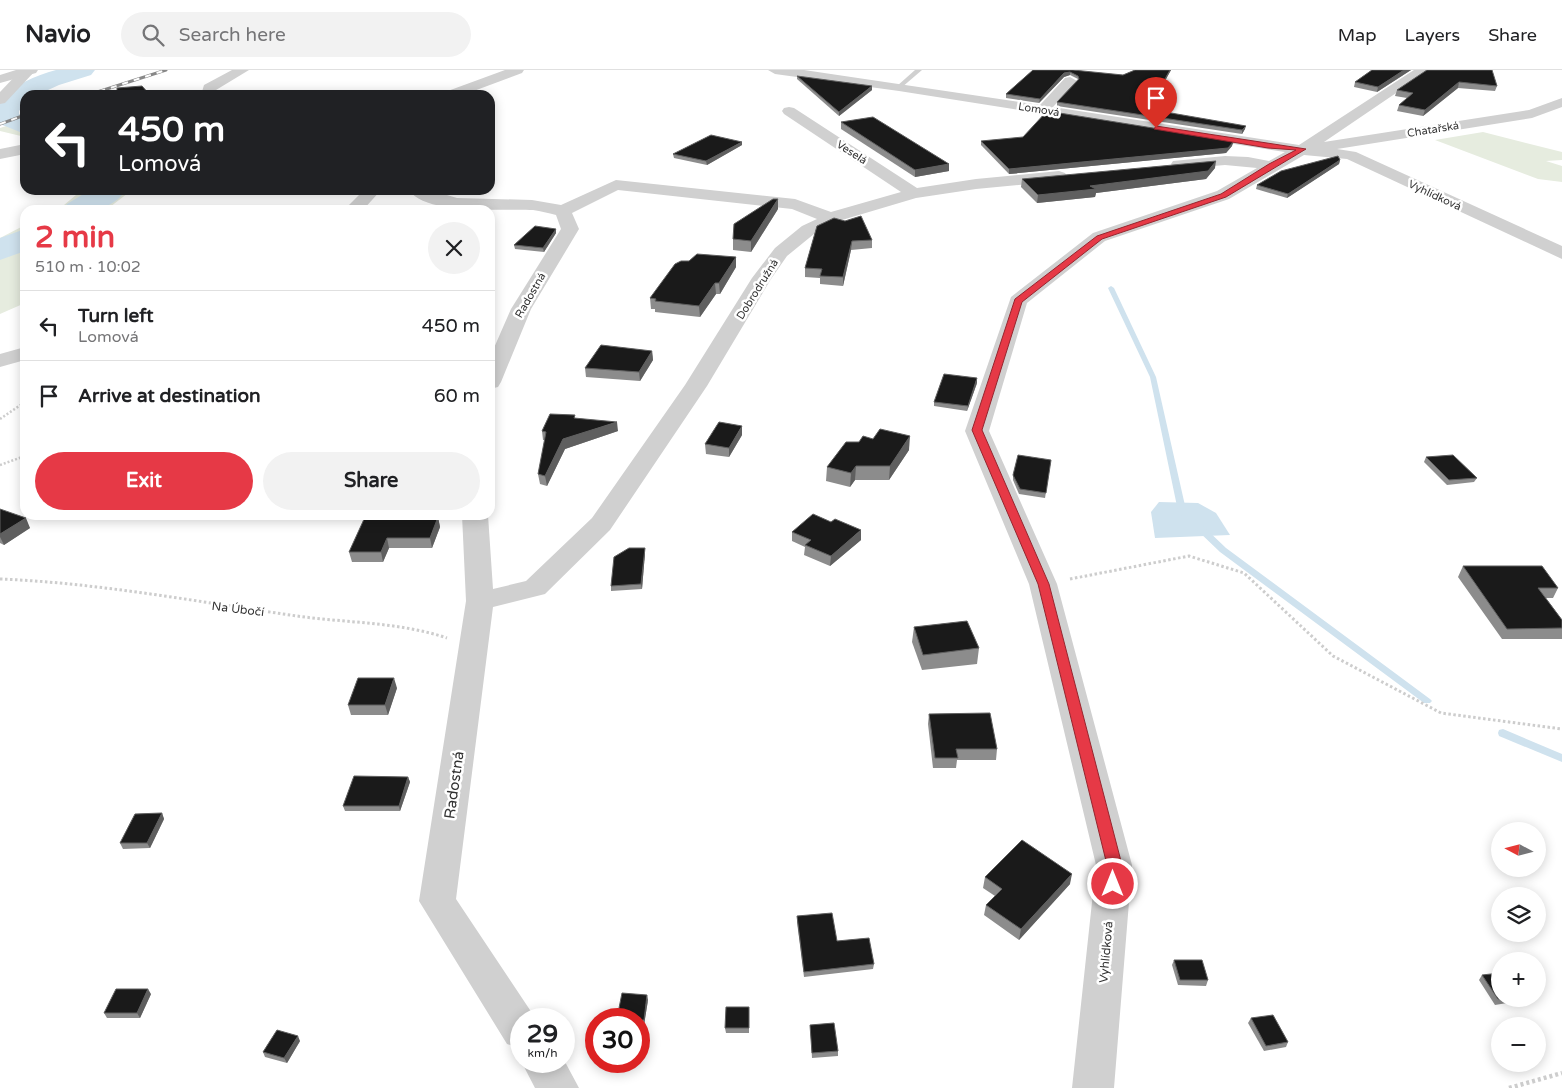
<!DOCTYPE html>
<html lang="en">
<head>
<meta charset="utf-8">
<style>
  :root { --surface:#fff; --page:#f2f2f2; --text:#202124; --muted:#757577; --line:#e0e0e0; --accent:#e63946 }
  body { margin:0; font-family:"Varela Round",sans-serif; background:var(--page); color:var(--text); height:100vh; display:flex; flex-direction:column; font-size:19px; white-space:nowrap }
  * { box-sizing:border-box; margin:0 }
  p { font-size:16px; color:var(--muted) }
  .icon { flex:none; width:28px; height:28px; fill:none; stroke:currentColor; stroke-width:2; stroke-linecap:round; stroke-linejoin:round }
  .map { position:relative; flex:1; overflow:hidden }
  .drawer { position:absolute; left:20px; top:135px; width:475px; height:315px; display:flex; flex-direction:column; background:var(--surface); border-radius:15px; box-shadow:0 2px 12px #0003 }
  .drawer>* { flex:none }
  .guide { position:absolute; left:20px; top:20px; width:475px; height:105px; border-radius:15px; box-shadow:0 2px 12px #0003; background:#202124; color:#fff; overflow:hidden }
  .needle { width:32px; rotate:277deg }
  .fabs { position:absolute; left:1491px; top:752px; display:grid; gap:10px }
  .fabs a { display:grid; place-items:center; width:55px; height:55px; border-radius:50%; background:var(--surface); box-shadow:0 2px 12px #0003; font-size:25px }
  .speed { position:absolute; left:510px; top:938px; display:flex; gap:10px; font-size:25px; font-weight:700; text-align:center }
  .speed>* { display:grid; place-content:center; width:65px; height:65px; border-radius:50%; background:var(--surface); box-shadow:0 2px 12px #0003; line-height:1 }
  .speed small { font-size:12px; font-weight:400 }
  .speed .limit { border:8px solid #d22; background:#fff; color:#111 }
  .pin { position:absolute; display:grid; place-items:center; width:42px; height:42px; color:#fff; margin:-51px -21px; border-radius:50% 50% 50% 0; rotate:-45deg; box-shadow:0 0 5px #0007 }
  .pin .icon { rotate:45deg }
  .me { position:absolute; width:55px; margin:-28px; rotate:0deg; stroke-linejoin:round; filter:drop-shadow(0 0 4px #0008) }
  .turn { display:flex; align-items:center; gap:18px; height:105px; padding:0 15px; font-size:22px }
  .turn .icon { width:65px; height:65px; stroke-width:2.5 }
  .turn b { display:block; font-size:35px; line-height:42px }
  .round { display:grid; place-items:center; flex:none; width:52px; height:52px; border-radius:26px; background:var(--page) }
  .overview { display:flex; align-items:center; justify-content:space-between; height:85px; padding:0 15px }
  h1 { font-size:30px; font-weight:700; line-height:38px; color:var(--accent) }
  .cta { display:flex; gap:10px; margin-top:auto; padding:10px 15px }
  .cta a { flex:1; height:58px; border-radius:30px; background:var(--accent); color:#fff; font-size:20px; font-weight:700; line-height:58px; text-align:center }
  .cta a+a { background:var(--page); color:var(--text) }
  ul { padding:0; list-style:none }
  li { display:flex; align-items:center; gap:15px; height:70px; padding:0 15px; border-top:1px solid var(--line) }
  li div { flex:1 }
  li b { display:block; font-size:19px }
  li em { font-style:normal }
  header { display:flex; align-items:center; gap:30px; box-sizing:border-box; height:70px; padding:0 25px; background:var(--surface); border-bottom:1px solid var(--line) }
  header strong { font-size:24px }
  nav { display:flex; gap:28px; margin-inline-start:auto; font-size:18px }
  .search { width:350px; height:45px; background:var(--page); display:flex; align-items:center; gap:12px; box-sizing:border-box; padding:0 18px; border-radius:28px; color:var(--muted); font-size:19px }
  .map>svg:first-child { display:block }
  .green { fill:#e6ecdf }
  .water { fill:#cfe2ee }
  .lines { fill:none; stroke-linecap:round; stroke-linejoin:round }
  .stream { fill:#cfe2ee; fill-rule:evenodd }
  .river { fill:#cfe2ee; fill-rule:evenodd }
  .path-far2 { stroke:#cdcdcd; stroke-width:2.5; stroke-dasharray:2 2; stroke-linecap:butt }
  .path-far1 { stroke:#cdcdcd; stroke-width:3; stroke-dasharray:2.5 2.5; stroke-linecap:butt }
  .path { stroke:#cdcdcd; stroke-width:4.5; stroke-dasharray:3 3; stroke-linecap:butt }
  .service { fill:#d0d0d0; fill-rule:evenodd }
  .minor { fill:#d0d0d0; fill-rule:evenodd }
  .tertiary { fill:#d0d0d0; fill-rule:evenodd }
  .rail-casing { stroke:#888; stroke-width:3 }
  .rail { stroke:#fff; stroke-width:2; stroke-dasharray:6; stroke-linecap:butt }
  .wall { fill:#8c8c8c }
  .shaded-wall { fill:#5f5f5f }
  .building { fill:#1a1a1a; stroke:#5f5f5f }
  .route { fill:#e63946; stroke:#96252e }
  .labels { text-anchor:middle; stroke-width:5; stroke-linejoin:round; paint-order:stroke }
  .far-street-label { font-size:11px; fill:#333; stroke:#fff }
  .street-label { font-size:12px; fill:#333; stroke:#fff }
  .near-street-label { font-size:15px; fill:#333; stroke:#fff }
</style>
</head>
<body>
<header>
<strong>Navio</strong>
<div class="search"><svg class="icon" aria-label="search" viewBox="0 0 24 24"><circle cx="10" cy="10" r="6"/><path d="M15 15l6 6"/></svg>Search here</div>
<nav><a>Map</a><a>Layers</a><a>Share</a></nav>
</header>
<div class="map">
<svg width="1562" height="1018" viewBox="0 0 1562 1018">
  <rect width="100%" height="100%" fill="#fff"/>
  <g class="green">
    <polygon points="25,50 25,67 0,61 0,58"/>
    <polygon points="1483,62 1562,82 1562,90 1546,91 1562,96 1562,112 1538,109 1435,70"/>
    <polygon points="82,120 132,120 106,140 54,140 64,135"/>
    <polygon points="25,155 25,233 0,244 0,168"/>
  </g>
  <polygon class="water" points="1159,432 1198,433 1216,443 1230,465 1155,468 1151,442"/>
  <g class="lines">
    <g class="stream">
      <polygon points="1111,216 1114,218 1156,307 1186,440 1189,444 1188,446 1182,446 1178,441 1150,307 1108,218"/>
      <polygon points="1197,456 1203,456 1226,478 1430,629 1432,631 1430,633 1424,633 1220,482 1197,460 1196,458"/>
      <polygon points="1503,659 1562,684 1562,692 1499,666 1498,663 1499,660"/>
    </g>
    <g class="river">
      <path d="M56,0H95L91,5L59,15L37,25H25V34L19,41V44L25,46V64L0,54V31C14,14 35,6 56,0Z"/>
      <path d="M90,120H126C110,143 87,140 63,140L67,134Z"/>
      <polygon points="25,159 25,181 0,190 0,168"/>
    </g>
    <g class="path-far2">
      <polyline points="0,349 25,332"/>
      <polyline points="0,395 25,386"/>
    </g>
    <g class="path-far1">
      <path d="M0,509C99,513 199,532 297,546C347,553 400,552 447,568"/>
      <polyline points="1070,509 1189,486 1244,503 1333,586 1441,643 1562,659"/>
    </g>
    <polyline class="path" points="1509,1018 1562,1003"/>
    <polygon class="service" points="915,0 922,0 901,18 897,18 897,16"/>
    <g class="minor">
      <polygon points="21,0 35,1 5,33 0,34 0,22"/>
      <polygon points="232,0 249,0 216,20 215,25 201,25 204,15"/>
      <polygon points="505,0 524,0 522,3 463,25 443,25 445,22"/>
      <polygon points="768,0 804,0 1040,35 1065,8 1070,7 1077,11 1053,37 1299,75 1414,0 1430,0 1324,72 1529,40 1562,28 1562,37 1532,48 1337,79 1356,82 1562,176 1562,189 1347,89 1304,85 1229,129 1105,171 1027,233 989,361 1057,514 1132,795 1114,1018 1072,1018 1096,795 1029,514 965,361 1011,227 1093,163 1217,121 1257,98 1225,95 1179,99 1173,97 1171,94 1173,91 1225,86 1248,87 1269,91 1285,82 899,21 775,4"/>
      <path d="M789,37L794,38L917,118L976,109L1059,101L1065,103L1067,106L1065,109L1059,111L976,119L916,128L842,150L814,164L787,186L771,209L707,316L610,460L545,524L493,537L456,829L536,949H521V979L507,974L419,831L466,531L462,445H488L493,519L526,511L592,448L685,315L752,208L775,178L802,156L817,149L792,139L618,120L572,143L579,159L531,239L501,312L498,317L490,319V287L511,239L561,159L556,145C548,143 541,141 533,140C504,138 426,146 409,120H430L457,128L532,130L561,135L616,110L795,129L831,142L901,122L784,44L782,41L784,38Z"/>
      <polygon points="25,74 25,84 0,89 0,79"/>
      <polygon points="364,120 381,120 363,140 344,140"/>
      <polygon points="25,277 25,290 0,297 0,284"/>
      <polygon points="521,989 521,991 564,990 579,1018 535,1018 521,991"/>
    </g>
    <polygon class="tertiary" points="16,0 38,0 36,3 0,13 0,5"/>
    <defs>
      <g id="rail">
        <polyline points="88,25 166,0"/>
        <polyline points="0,54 25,45"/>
      </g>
    </defs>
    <use href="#rail" class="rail-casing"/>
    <use href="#rail" class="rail"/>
  </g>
  <g class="wall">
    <polygon points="1033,0 1123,5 1135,0 1171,0 1149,40 1245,59 1242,64 1057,36 1057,32 1078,9 1070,5 1064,7 1039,33 1006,28 1006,24"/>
    <polygon points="1372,0 1411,0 1377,22 1354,17 1355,12"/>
    <polygon points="1427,0 1497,16 1495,21 1458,18 1423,46 1397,41 1399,35 1407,28 1395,26 1397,20"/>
    <polygon points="797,6 872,20 839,46 797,9"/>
    <polygon points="841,52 949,94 949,101 915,107 841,59"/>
    <polygon points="981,71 1232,76 1226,83 1009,104 981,75"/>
    <polygon points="742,75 707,95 674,88 673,84"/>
    <polygon points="1340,90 1339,94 1287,128 1256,119 1257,115"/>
    <polygon points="1215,98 1206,109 1096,123 1095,127 1037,133 1021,117 1022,109"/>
    <polygon points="778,139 751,182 733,180 733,169"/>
    <polygon points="817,156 872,170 872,178 851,180 843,216 820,214 820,208 805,207 805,198"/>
    <polygon points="556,159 556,163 544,182 515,179 514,175"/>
    <polygon points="736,187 736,197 720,224 716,224 700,247 655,242 655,239 651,239 650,228 689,191"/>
    <polygon points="652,281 653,290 640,311 586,307 585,298"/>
    <polygon points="977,313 967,341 934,336 934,332"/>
    <polygon points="575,345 575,348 618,361 565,379 547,416 540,414 538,404 545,370 543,370 542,361"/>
    <polygon points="742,365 729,387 706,384 705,374"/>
    <polygon points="873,369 909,380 889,410 855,410 850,417 826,411 827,397 859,372"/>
    <polygon points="1426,387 1477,408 1474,412 1447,415 1424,392"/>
    <polygon points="1051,390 1045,428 1019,424 1013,410 1013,405"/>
    <polygon points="0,439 30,458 4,475 0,473"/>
    <polygon points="438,447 440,457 432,478 389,478 383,492 352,492 349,482"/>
    <polygon points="831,452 861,470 830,496 804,485 805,477 792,471 792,462"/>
    <polygon points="645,478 645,483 642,519 611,521 611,516"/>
    <polygon points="1463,496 1558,518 1553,528 1546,528 1562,550 1562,569 1502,569 1458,507"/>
    <polygon points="914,557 979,578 977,594 922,600 912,572"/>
    <polygon points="397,618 388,645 351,645 348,635"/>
    <polygon points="929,644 997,679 996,690 957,690 956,698 933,698 928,654"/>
    <polygon points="408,707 410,712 400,741 345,741 343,736"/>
    <polygon points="162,743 164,749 150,778 123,779 120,773"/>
    <polygon points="985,807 1070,814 1019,870 984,845 986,835 995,826 983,818"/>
    <polygon points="797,846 874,894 873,899 804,907 797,852"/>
    <polygon points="1174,890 1208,910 1206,916 1178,915 1172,895"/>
    <polygon points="1482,905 1500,929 1520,929 1519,931 1495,935 1479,910"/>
    <polygon points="151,924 140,948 107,948 104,943"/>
    <polygon points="648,930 644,955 639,955 639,949"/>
    <polygon points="749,937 749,963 726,963 725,958"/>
    <polygon points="1251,948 1288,972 1286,977 1264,981 1248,953"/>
    <polygon points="810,955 838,981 838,986 812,988"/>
    <polygon points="300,971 287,993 265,987 263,982"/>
  </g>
  <g class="shaded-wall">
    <polygon points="1170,0 1171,0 1147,43 1148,39"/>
    <polygon points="1404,0 1411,0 1377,22 1378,17"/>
    <polygon points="1070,2 1070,5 1064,7 1039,33 1040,29 1064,3"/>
    <polygon points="1459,12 1458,18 1423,46 1425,40"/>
    <polygon points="872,16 872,20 839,46 839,42"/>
    <polygon points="1246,56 1245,59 1242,64 1242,60"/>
    <polygon points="1234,71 1232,76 1226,83 1009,104 1009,99"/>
    <polygon points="742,72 742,75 707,95 706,91"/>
    <polygon points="1340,90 1339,94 1287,128 1288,124"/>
    <polygon points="1216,91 1215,98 1206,109 1096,123 1095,127 1037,133 1038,125"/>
    <polygon points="949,94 949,101 915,107 915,100"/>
    <polygon points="778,129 778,139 751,182 751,171"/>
    <polygon points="556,159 556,163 544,182 543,178"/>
    <polygon points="852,171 851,180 843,216 843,207"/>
    <polygon points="736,187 736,197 720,224 719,213"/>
    <polygon points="715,213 716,224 700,247 699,236"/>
    <polygon points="652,281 653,290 640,311 639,302"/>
    <polygon points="977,308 977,313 967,341 968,336"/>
    <polygon points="617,352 618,361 565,379 547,416 545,406 563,369"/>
    <polygon points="742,356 742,365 729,387 729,378"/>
    <polygon points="910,366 909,380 889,410 890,396"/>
    <polygon points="856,396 855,410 850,417 851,403"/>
    <polygon points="438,447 440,457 432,478 430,468"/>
    <polygon points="26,448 30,458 4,475 0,467 0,464"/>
    <polygon points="861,460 861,470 830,496 831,486"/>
    <polygon points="387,468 389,478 383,492 381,482"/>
    <polygon points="645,478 645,483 642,519 641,514"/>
    <polygon points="394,608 397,618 388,645 385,635"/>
    <polygon points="408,707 410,712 400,741 399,736"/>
    <polygon points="162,743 164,749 150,778 147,773"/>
    <polygon points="1072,804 1070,814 1019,870 1021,859"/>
    <polygon points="148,919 151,924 140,948 137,943"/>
    <polygon points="647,925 648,930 644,955 644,950"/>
    <polygon points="298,966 300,971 287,993 284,988"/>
  </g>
  <g class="building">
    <polygon points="1033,0 1073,0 1123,5 1135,0 1170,0 1148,39 1246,56 1242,60 1057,32 1079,9 1078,6 1070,2 1064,3 1040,29 1006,24"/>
    <polygon points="1372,0 1404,0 1378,17 1355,12"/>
    <polygon points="1427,0 1492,0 1497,16 1459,12 1425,40 1399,35 1413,23 1397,20"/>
    <polygon points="797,6 872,16 839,42"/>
    <polygon points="142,16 150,25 117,25 117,18"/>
    <polygon points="1047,41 1234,71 1228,78 1009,99 981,71 1023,67"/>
    <polygon points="873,47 949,94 915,100 841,52"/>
    <polygon points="711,65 742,72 706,91 673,84"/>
    <polygon points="1338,86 1340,90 1288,124 1257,115 1281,101"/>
    <polygon points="1216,91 1208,101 1090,116 1096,119 1038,125 1022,109"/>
    <polygon points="773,129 778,129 751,171 733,169 734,154"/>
    <polygon points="861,146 872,170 852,171 843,207 820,206 822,199 805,198 817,156 834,148 845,151"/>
    <polygon points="535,156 556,159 543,178 514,175"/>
    <polygon points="697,184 736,187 719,213 715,213 699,236 655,231 656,229 650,228 675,194 681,191 689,191"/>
    <polygon points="601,275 652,281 639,302 585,298"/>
    <polygon points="944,304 977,308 968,336 934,332"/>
    <polygon points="550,344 575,345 574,348 617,352 563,369 545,406 538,404 546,362 542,361"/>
    <polygon points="719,352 742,356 729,378 705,374"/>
    <polygon points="880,359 910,366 890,396 856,396 851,403 827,397 846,372 859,372 863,366 873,369"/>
    <polygon points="1018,385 1051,390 1046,423 1020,419 1013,405"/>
    <polygon points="1453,385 1477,408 1449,410 1426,387"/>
    <polygon points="0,439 26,448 0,464"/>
    <polygon points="813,444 831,452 835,449 861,460 831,486 805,475 811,470 792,462"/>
    <polygon points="365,447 438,447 430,468 387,468 381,482 349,482"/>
    <polygon points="629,478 645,478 641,514 611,516 614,487"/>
    <polygon points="1463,496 1542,496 1558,518 1538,518 1562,550 1562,558 1507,559"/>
    <polygon points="967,551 979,578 923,585 914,557"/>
    <polygon points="358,608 394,608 385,635 348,635"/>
    <polygon points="990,643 997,679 956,679 958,688 935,688 929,644"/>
    <polygon points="354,706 408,707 399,736 343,736"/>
    <polygon points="162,743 147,773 120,773 135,744"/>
    <polygon points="1022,770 1072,804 1021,859 986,835 1002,819 985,807"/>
    <polygon points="832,843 837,871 869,868 874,894 804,902 797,846"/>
    <polygon points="1174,890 1202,890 1208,910 1180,910"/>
    <polygon points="1500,903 1500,929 1503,929 1498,929 1482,905"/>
    <polygon points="116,919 148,919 137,943 104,943"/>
    <polygon points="622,923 647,925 644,950 639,950 639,949 617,948"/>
    <polygon points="726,937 749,937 749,958 725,958"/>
    <polygon points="1273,945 1288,972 1266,976 1251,948"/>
    <polygon points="834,953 838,981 812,983 810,955"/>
    <polygon points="277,960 298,966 284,988 263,982"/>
  </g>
  <polygon class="route" points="1156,56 1306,79 1226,127 1102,169 1022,232 982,360 1049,514 1122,795 1118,818 1113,820 1107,818 1105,814 1107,795 1038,514 972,360 1015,229 1097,166 1221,124 1269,94 1296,80 1268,78 1154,59"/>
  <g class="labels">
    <g class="far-street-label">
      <text transform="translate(1039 39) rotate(9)" y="4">Lomová</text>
      <text transform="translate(1433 59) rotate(-9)" y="4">Chatařská</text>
      <text transform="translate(852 82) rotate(33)" y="4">Veselá</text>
      <text transform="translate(1435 125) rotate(25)" y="4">Vyhlídková</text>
      <text transform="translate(757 219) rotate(-58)" y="4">Dobrodružná</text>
      <text transform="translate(530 225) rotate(-60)" y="4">Radostná</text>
    </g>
    <g class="street-label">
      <text transform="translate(238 539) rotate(7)" y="4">Na Úbočí</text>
      <text transform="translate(1106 882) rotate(-85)" y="4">Vyhlídková</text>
    </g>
    <g class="near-street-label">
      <text transform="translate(454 715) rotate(-82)" y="5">Radostná</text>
    </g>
  </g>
</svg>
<div class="fabs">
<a><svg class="needle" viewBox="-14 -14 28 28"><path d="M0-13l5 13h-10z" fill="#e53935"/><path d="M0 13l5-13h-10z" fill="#757577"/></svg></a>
<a><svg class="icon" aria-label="layers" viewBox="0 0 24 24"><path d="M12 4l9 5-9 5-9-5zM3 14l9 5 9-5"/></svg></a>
<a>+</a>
<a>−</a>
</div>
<div class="speed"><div>29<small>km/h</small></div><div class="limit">30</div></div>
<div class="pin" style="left:1156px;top:58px;background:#d93025"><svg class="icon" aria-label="arrive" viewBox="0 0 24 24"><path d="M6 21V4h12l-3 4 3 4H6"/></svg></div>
<svg class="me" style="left:1113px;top:814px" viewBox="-20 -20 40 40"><circle r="17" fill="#e63946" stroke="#fff" stroke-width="3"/><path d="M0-11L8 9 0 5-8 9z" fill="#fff"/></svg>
<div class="guide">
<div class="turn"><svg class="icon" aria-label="left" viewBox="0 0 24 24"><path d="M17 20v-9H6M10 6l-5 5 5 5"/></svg><div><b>450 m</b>Lomová</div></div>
</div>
<section class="drawer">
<div class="overview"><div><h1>2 min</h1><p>510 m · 10:02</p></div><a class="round"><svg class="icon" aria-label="close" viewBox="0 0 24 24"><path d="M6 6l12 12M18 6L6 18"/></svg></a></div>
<ul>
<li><svg class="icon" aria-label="left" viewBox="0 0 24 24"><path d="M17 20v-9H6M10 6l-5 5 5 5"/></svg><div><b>Turn left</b><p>Lomová</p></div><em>450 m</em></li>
<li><svg class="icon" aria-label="arrive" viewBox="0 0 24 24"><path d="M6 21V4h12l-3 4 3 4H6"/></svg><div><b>Arrive at destination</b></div><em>60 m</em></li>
</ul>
<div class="cta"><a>Exit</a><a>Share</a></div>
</section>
</div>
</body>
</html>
